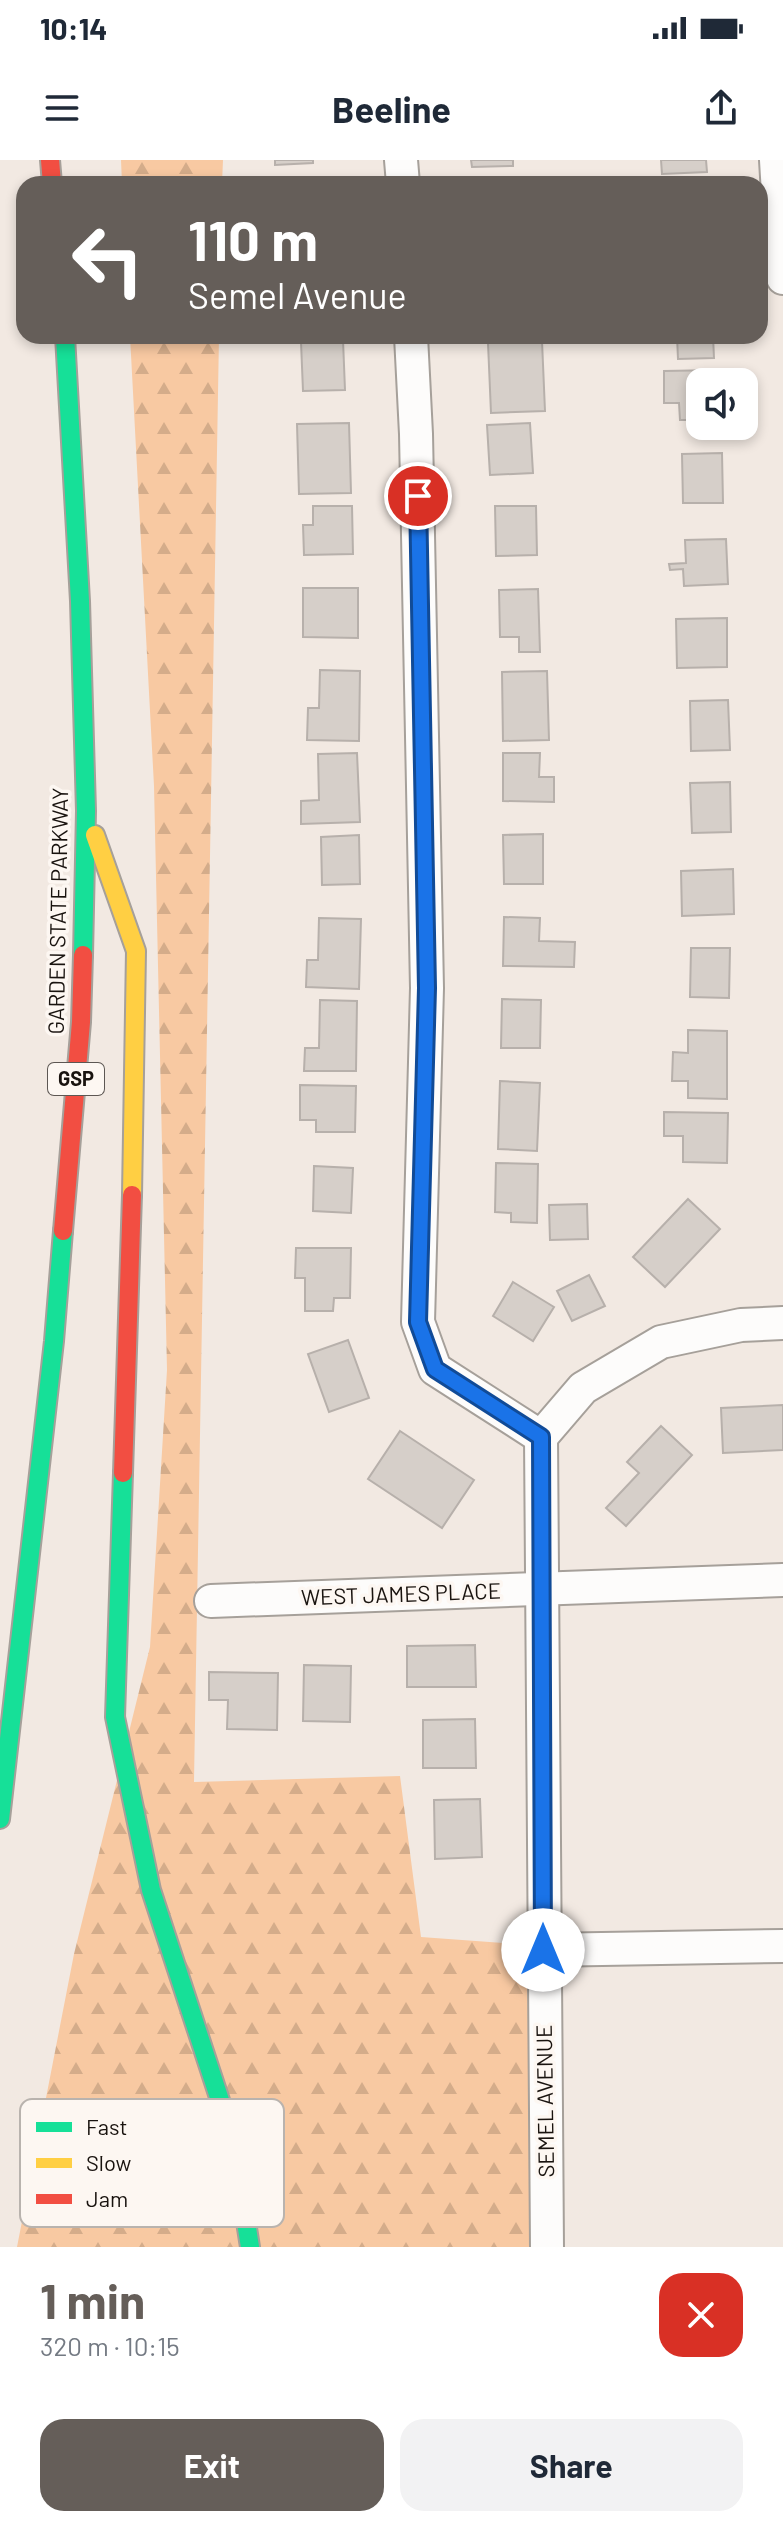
<!DOCTYPE html>
<html lang="en">
<head>
<meta charset="utf-8">
<style>
  :root { --surface:#fff; --page:#f2f2f3; --text:#1f2937; --muted:#747a83; --accent:#655e59 }
  body { margin:0; font-family:Barlow,sans-serif; background:var(--page); color:var(--text); height:100vh; display:flex; flex-direction:column; font-size:30px; white-space:nowrap }
  * { box-sizing:border-box; margin:0 }
  p { font-size:26px; color:var(--muted) }
  .icon { flex:none; width:44px; height:44px; fill:none; stroke:currentColor; stroke-width:2; stroke-linecap:round; stroke-linejoin:round }
  .map { position:relative; height:2087px; overflow:hidden }
  .drawer { display:flex; flex-direction:column; background:var(--surface); flex:1 }
  .drawer>* { flex:none }
  .banner { position:absolute; left:16px; top:16px; width:752px; height:168px; border-radius:24px; box-shadow:0 4px 12px #0003; background:#655e59; color:#fff; overflow:hidden }
  .controls { position:absolute; left:686px; top:208px; display:grid; gap:16px }
  .controls a { display:grid; place-items:center; width:72px; height:72px; border-radius:16px; background:var(--surface); box-shadow:0 4px 12px #0003; font-size:40px }
  .pin { position:absolute; display:grid; place-items:center; width:68px; height:68px; color:#fff; margin:-34px; border:4px solid #fff; border-radius:50%; box-shadow:0 2px 8px #0007 }
  .me { position:absolute; width:88px; margin:-44px; rotate:0deg; stroke-linejoin:round; filter:drop-shadow(0 0 6px #0008) }
  .turn { display:flex; align-items:center; gap:28px; height:168px; padding:0 40px; font-size:36px }
  .turn .icon { width:104px; height:104px; stroke-width:2.5 }
  .turn b { display:block; font-size:56px; line-height:68px }
  .round { display:grid; place-items:center; flex:none; width:84px; height:84px; border-radius:24px; background:var(--page) }
  .summary { display:flex; align-items:center; justify-content:space-between; height:136px; padding:0 40px }
  h1 { font-size:48px; font-weight:700; line-height:60px; color:var(--accent) }
  .button { display:flex; gap:16px; margin-top:auto; padding:16px 40px }
  .button a { flex:1; height:92px; border-radius:24px; background:var(--accent); color:#fff; font-size:32px; font-weight:700; line-height:92px; text-align:center }
  .button a+a { background:var(--page); color:var(--text) }
  .status { display:flex; justify-content:space-between; align-items:center; height:56px; padding:0 40px; background:var(--surface); direction:ltr }
  .status svg { height:22px; fill:currentColor }
  header { display:flex; justify-content:space-between; align-items:center; height:104px; padding:0 40px; background:var(--surface); font-size:36px; font-weight:700 }
  .map>svg:first-child { display:block }
  .forest { fill:url(#forest-firs) }
  .building { fill:#d6cfc9; stroke:#b7b0ab; stroke-width:2 }
  .lines { fill:none; stroke-linecap:round; stroke-linejoin:round }
  .street-casing { stroke:#a6a09a; stroke-width:36 }
  .fast-casing { stroke:#a6a09a; stroke-width:22 }
  .slow-casing { stroke:#a6a09a; stroke-width:22 }
  .jam-casing { stroke:#a6a09a; stroke-width:22 }
  .street { stroke:#fdfcfb; stroke-width:32 }
  .fast { stroke:#16e098; stroke-width:18 }
  .slow { stroke:#ffcf43; stroke-width:18 }
  .jam { stroke:#f24e42; stroke-width:18 }
  .route-casing { stroke:#114b97; stroke-width:20 }
  .route { stroke:#1a73e8; stroke-width:14 }
  .labels { text-anchor:middle; stroke-width:7; stroke-linejoin:round; paint-order:stroke }
  .shield { fill:#fdf7f2; stroke:#5d5753; stroke-width:2 }
  .shield-label { font-size:20px; font-weight:bold; fill:#19130f }
  .street-label { font-size:22px; fill:#19130f; stroke:#fdf7f2 }
  .key { fill:#fdf7f2; stroke:#b9b3ae; stroke-width:2 }
  .key-label { font-size:22px; fill:#19130f }
</style>
</head>
<body>
<div class="status"><b>10:14</b><svg viewBox="0 0 49 12"><path d="M0 12V9h3v3zM5 12V6h3v6zM10 12V3h3v9zM15 12V0h3v12zM26 1h20v11H26zM47 4h2v5h-2z"/></svg></div>
<header><svg class="icon" aria-label="menu" viewBox="0 0 24 24"><path d="M4 6h16M4 12h16M4 18h16"/></svg>Beeline<svg class="icon" aria-label="share" viewBox="0 0 24 24"><path d="M12 15V3M7 8l5-5 5 5M5 13v7h14v-7"/></svg></header>
<div class="map">
<svg width="783" height="2087" viewBox="0 0 783 2087">
  <defs>
    <pattern id="forest-firs" width="22" height="20" patternUnits="userSpaceOnUse" patternTransform="scale(2)"><rect width="22" height="20" fill="#f8c9a2"/><path d="M5 1l3.5 6h-7zM16 11l3.5 6h-7z" fill="#d4ac8a"/></pattern>
  </defs>
  <rect width="100%" height="100%" fill="#f2e9e2"/>
  <g class="forest">
    <polygon points="121,0 223,0 222,24 122,24"/>
    <polygon points="130,176 219,176 194,1622 400,1616 421,1777 530,1785 539,2087 17,2087 74,1794 150,1487 167,1210 154,626"/>
  </g>
  <g class="building">
    <polygon points="275,0 313,0 313,3 275,5"/>
    <polygon points="471,0 513,0 513,6 472,7"/>
    <polygon points="661,0 706,0 707,12 662,14"/>
    <polygon points="332,17 332,24 274,24 274,18"/>
    <polygon points="514,17 515,24 486,24 486,18"/>
    <polygon points="677,176 713,176 714,198 678,199"/>
    <polygon points="343,180 345,230 303,231 301,182"/>
    <polygon points="542,181 545,251 491,253 488,183"/>
    <polygon points="719,210 719,222 700,222 700,260 680,260 679,243 664,243 664,211"/>
    <polygon points="349,263 351,333 299,334 297,264"/>
    <polygon points="530,263 533,313 490,315 487,265"/>
    <polygon points="722,293 723,343 683,343 682,294"/>
    <polygon points="313,346 352,346 353,394 304,395 303,365 313,365"/>
    <polygon points="495,346 536,346 537,395 496,396"/>
    <polygon points="726,379 728,424 684,426 683,409 670,410 669,404 686,403 685,380"/>
    <polygon points="303,428 358,428 358,478 303,477"/>
    <polygon points="538,429 540,492 519,492 519,477 500,477 499,430"/>
    <polygon points="727,458 727,507 677,508 676,459"/>
    <polygon points="320,510 360,511 359,581 307,580 308,548 319,548"/>
    <polygon points="547,511 549,580 503,581 502,512"/>
    <polygon points="728,540 730,590 691,591 690,541"/>
    <polygon points="357,593 360,662 301,664 301,641 319,640 318,594"/>
    <polygon points="503,593 540,593 539,617 554,617 554,642 503,641"/>
    <polygon points="730,622 731,672 692,673 690,623"/>
    <polygon points="543,674 543,724 504,724 503,675"/>
    <polygon points="359,675 360,724 322,725 321,677"/>
    <polygon points="733,709 734,754 682,756 681,711"/>
    <polygon points="504,757 540,758 539,781 575,782 574,807 503,806"/>
    <polygon points="319,758 361,759 359,829 306,827 307,800 318,800"/>
    <polygon points="691,788 730,788 729,838 690,837"/>
    <polygon points="502,839 541,840 540,888 501,888"/>
    <polygon points="320,840 357,841 356,911 304,911 305,888 319,888"/>
    <polygon points="688,870 727,871 727,939 688,938 688,921 672,921 673,892 688,893"/>
    <polygon points="500,921 540,923 537,991 498,989"/>
    <polygon points="300,925 356,926 355,972 316,972 316,960 300,960"/>
    <polygon points="664,952 728,953 727,1003 683,1002 683,976 664,976"/>
    <polygon points="496,1003 538,1004 537,1063 511,1062 511,1053 495,1052"/>
    <polygon points="314,1006 353,1008 351,1053 313,1051"/>
    <polygon points="688,1039 720,1069 665,1127 633,1097"/>
    <polygon points="587,1044 588,1079 550,1080 549,1045"/>
    <polygon points="296,1088 351,1088 350,1138 334,1138 333,1151 305,1151 305,1118 295,1118"/>
    <polygon points="589,1115 605,1146 572,1161 557,1131"/>
    <polygon points="513,1122 554,1147 533,1181 493,1156"/>
    <polygon points="348,1180 369,1238 329,1252 308,1194"/>
    <polygon points="783,1245 783,1290 723,1293 721,1248"/>
    <polygon points="661,1266 692,1295 626,1366 606,1348 639,1313 627,1302"/>
    <polygon points="400,1271 474,1320 442,1368 368,1319"/>
    <polygon points="475,1485 476,1527 407,1527 407,1486"/>
    <polygon points="304,1505 351,1506 350,1562 303,1561"/>
    <polygon points="209,1512 278,1513 277,1570 227,1569 228,1540 209,1540"/>
    <polygon points="475,1559 476,1608 423,1608 423,1560"/>
    <polygon points="480,1639 482,1697 435,1699 434,1640"/>
  </g>
  <g class="lines">
    <defs>
      <g id="street">
        <polyline points="401,0 403,24"/>
        <polyline points="776,0 783,118"/>
        <polyline points="411,176 416,274 427,828 418,1162 435,1209 541,1277"/>
        <polyline points="541,1277 547,2087"/>
        <polyline points="541,1277 583,1228 661,1182 741,1165 783,1163"/>
        <polyline points="211,1441 783,1420"/>
        <polyline points="543,1790 783,1786"/>
      </g>
      <g id="fast">
        <polyline points="65,176 80,441 86,651 83,795"/>
        <polyline points="123,1313 115,1557 151,1730 233,1980 250,2087"/>
        <polyline points="0,1659 54,1181 63,1071"/>
      </g>
      <polyline id="slow" points="95,675 136,791 132,1035"/>
      <g id="jam">
        <polyline points="50,0 52,24"/>
        <polyline points="63,1071 81,862 83,795"/>
        <polyline points="123,1313 132,1035"/>
      </g>
    </defs>
    <use href="#street" class="street-casing"/>
    <use href="#fast" class="fast-casing"/>
    <use href="#slow" class="slow-casing"/>
    <use href="#jam" class="jam-casing"/>
    <use href="#street" class="street"/>
    <use href="#fast" class="fast"/>
    <use href="#slow" class="slow"/>
    <use href="#jam" class="jam"/>
  </g>
  <g class="lines">
    <defs>
      <polyline id="route" points="418,336 427,828 418,1162 435,1209 541,1277 543,1790"/>
    </defs>
    <use href="#route" class="route-casing"/>
    <use href="#route" class="route"/>
  </g>
  <g class="labels">
    <rect class="shield" x="48" y="903" width="56" height="32" rx="6"/>
    <g class="shield-label">
      <text x="76" y="926">GSP</text>
    </g>
    <g class="street-label">
      <text transform="translate(58 751) rotate(-89)" y="8">GARDEN STATE PARKWAY</text>
      <text transform="translate(401 1434) rotate(-2)" y="8">WEST JAMES PLACE</text>
      <text transform="translate(545 1941) rotate(-91)" y="8">SEMEL AVENUE</text>
    </g>
  </g>
  <rect x="20" y="1939" width="264" height="128" rx="12" class="key"/>
  <rect x="36" y="1962" width="36" height="10" fill="#16e098"/>
  <rect x="36" y="1998" width="36" height="10" fill="#ffcf43"/>
  <rect x="36" y="2034" width="36" height="10" fill="#f24e42"/>
  <g class="key-label">
    <text x="86" y="1975">Fast</text>
    <text x="86" y="2011">Slow</text>
    <text x="86" y="2047">Jam</text>
  </g>
</svg>
<div class="controls">
<a><svg class="icon" aria-label="sound" viewBox="0 0 24 24"><path d="M4 9h4l5-4v14l-5-4H4zM17 9q2 3 0 6"/></svg></a>
</div>
<div class="pin" style="left:418px;top:336px;background:#d93025"><svg class="icon" aria-label="arrive" viewBox="0 0 24 24"><path d="M6 21V4h12l-3 4 3 4H6"/></svg></div>
<svg class="me" style="left:543px;top:1790px" viewBox="-20 -20 40 40"><circle r="19" fill="#fff"/><path d="M0-13L10 11 0 6-10 11z" fill="#1a73e8"/></svg>
<div class="banner">
<div class="turn"><svg class="icon" aria-label="left" viewBox="0 0 24 24"><path d="M17 20v-9H6M10 6l-5 5 5 5"/></svg><div><b>110 m</b>Semel Avenue</div></div>
</div>
</div>
<section class="drawer">
<div class="summary"><div><h1>1 min</h1><p>320 m · 10:15</p></div><a class="round" style="background:#d93025;color:#fff"><svg class="icon" aria-label="close" viewBox="0 0 24 24"><path d="M6 6l12 12M18 6L6 18"/></svg></a></div>
<div class="button"><a>Exit</a><a>Share</a></div>
</section>
</body>
</html>
